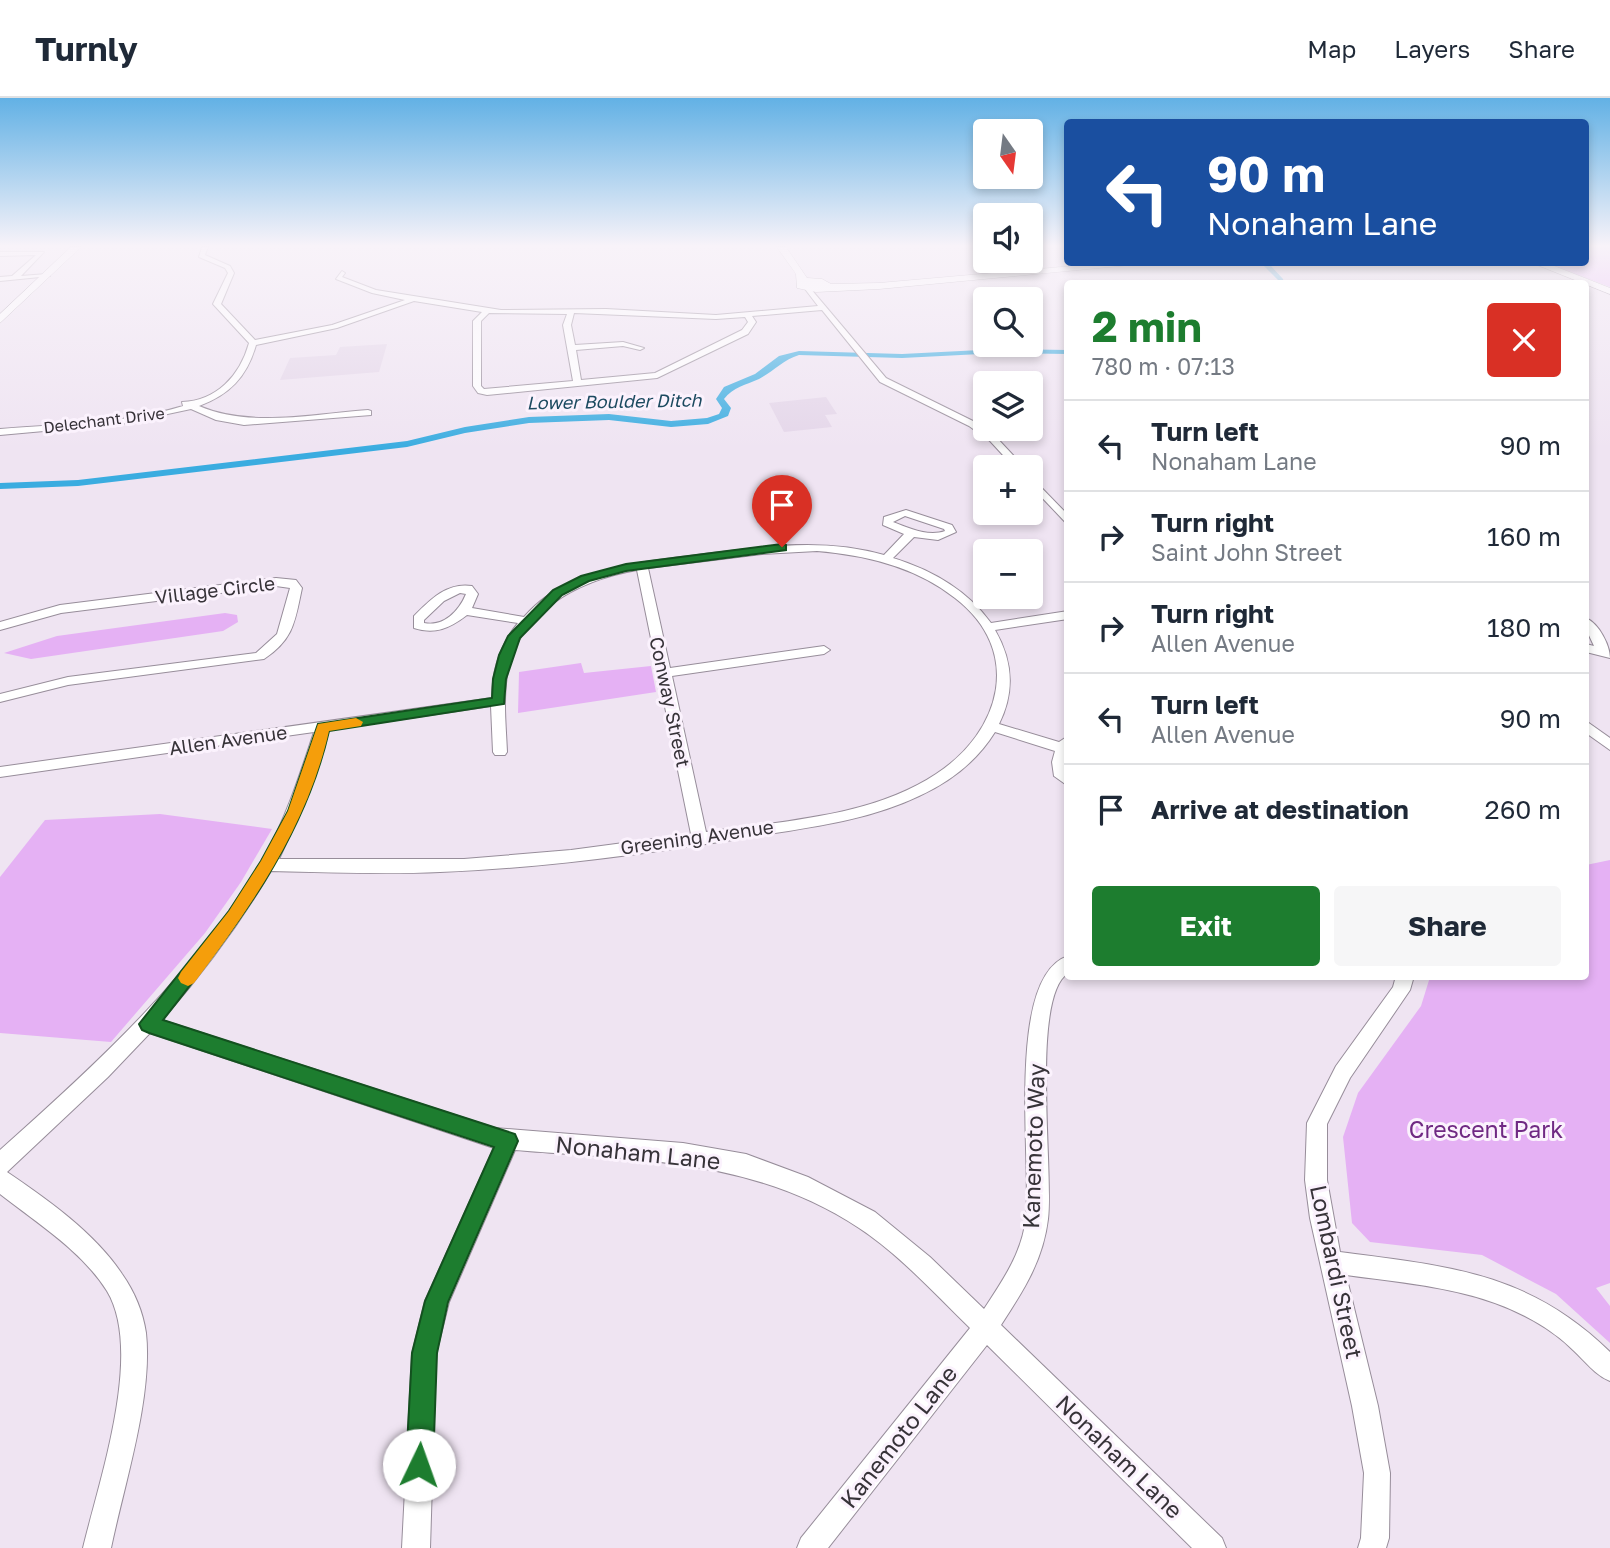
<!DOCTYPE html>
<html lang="en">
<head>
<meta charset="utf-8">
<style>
  :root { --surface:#fff; --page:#f6f6f7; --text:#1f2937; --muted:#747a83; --line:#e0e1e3; --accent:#1d7d2f }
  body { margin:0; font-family:"Golos Text",sans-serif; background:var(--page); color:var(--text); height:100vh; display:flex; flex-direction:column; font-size:26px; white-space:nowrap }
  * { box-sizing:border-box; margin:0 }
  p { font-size:23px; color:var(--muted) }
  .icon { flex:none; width:38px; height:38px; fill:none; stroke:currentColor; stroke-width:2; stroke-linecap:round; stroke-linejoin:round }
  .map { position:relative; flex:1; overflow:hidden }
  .side { position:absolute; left:1064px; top:182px; width:525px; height:700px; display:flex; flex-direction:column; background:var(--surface); border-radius:7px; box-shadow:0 4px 10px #0003 }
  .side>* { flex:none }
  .banner { position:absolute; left:1064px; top:21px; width:525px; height:147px; border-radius:7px; box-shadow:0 4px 10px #0003; background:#1a4fa0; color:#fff; overflow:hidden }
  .needle { width:46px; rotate:166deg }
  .controls { position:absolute; left:973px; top:21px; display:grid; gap:14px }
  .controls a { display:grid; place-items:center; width:70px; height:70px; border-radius:7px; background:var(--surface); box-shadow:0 4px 10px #0003; font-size:35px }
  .pin { position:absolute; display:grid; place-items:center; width:60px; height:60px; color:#fff; margin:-72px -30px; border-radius:50% 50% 50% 0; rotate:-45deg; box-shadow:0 0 7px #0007 }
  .pin .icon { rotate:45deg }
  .me { position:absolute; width:77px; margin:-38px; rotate:3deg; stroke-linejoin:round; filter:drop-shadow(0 0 5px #0008) }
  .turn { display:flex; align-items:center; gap:24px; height:147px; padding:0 28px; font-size:32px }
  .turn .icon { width:91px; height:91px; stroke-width:2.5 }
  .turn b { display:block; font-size:49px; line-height:60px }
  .round { display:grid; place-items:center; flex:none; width:74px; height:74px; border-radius:7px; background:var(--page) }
  .headline { display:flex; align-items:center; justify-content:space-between; height:119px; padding:0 28px }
  h1 { font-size:42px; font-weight:700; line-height:52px; color:var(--accent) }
  .primary-button { display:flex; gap:14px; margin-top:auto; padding:14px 28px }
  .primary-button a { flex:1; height:80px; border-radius:7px; background:var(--accent); color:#fff; font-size:28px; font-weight:700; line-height:80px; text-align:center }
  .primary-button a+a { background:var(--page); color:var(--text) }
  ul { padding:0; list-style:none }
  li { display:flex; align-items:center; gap:21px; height:91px; padding:0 28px; border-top:2px solid var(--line) }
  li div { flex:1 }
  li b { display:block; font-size:26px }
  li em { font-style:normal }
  header { display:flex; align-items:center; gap:42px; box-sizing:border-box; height:98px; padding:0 35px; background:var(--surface); border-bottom:2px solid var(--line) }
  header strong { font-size:33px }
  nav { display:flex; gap:38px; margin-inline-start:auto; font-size:24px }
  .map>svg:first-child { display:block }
  .built { fill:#e4d6e9 }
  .green { fill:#e5b1f4 }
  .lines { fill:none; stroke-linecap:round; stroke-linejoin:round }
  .canal { fill:#3aace0; fill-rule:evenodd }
  .street-casing { stroke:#978d9a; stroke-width:2 }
  .secondary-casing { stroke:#978d9a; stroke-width:1 }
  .street { fill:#fff; fill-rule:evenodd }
  .secondary { fill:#fff; fill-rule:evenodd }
  .route { fill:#1d7d2f; stroke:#13511f; stroke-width:2 }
  .slow { fill:#f59e0b }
  .labels { text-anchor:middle; stroke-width:6; stroke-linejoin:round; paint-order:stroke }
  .far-street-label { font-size:16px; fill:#373339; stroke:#fbf2fd }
  .far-water-label { font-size:18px; font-style:italic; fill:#1c4a60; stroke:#fbf2fd }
  .street-label { font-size:19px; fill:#373339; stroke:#fbf2fd }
  .near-park-label { font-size:23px; fill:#702983; stroke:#fbf2fd }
  .near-street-label { font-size:23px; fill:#373339; stroke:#fbf2fd }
</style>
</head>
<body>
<header>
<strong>Turnly</strong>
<nav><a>Map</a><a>Layers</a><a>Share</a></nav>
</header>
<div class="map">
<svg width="1610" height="1450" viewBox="0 0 1610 1450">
  <rect width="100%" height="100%" fill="#efe4f2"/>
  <g class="built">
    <polygon points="387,246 379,274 280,282 290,260 336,257 340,249"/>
    <polygon points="826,299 837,316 825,317 832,329 784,334 769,305"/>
  </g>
  <g class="green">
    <polygon points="1586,149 1610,149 1610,189 1545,165 1586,164"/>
    <polygon points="225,515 237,517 238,524 223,533 31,561 4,555 57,538"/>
    <polygon points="581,565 584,575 651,568 656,594 518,615 519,574"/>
    <polygon points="160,716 272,731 241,784 205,835 111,944 0,935 0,779 45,722"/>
    <polygon points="1610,762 1610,1185 1596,1190 1610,1208 1610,1245 1556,1196 1482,1157 1370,1144 1352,1125 1343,1039 1358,995 1421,908 1430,879 1586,878 1586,767"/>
  </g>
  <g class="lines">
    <g class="canal">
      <polygon points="1267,164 1274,164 1271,168 1283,181 1284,186 1277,186 1278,182 1264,168"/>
      <path d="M1000,251L1068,252V256L1000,255L902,260L799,257C783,262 774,273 759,281C746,287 733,289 724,301L731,310L728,318L708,326L671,329L609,322L529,325L465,335L407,349L78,388L0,391V385L78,382L407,343L465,329L529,319L609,316L671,323L707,320L719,316L722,310L716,301L724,289L755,276L779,258L799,253L902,256Z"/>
    </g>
    <defs>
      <g id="street">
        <path d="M202,149H208L205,157L230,168L234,175L221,206L255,242L332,227L405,202L372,195L336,181L342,173L345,175L342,179L376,192L501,212L606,211L716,217L818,208L805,191L810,190L886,280L975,324L996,339L1024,369H1014L990,343L969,328L880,284L822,212L752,218L756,224L748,236L657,280L487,297L478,295L473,288V223L482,214L414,203L337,230L256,247C247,279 229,297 199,308C251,330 312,316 368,312L371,313V317L244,327L216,322L191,311L121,326L0,337V331C61,326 124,326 183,308L182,304C216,303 240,278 249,245L213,206L228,175L225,170L199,159ZM489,215L567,216L563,227L573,283L484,291L481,288V223ZM574,215L716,221L745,219L748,224L742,232L655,275L581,282L576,252L623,248L640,252L644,250L623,244L575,247L571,227Z"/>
        <polygon points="0,154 44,154 21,178 47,176 50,178 0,183 0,179 12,178 36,157 0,158"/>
        <polygon points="1031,379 1068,417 1068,427 1031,388"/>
        <path d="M906,412L952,427L956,434L938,442L914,439L893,460C932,472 967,492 991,525L1068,513V521L995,532C1013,563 1015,594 999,626L1059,644L1068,638V688L1054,678L1052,664L1055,653L995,634C977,663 950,684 919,698C865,724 803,730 745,740C644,756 543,770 440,774C384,777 328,774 271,773C239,827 203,875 162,922L495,1030L683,1045L746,1056L808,1079L875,1114L930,1159L984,1211C1003,1182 1022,1155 1026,1120C1032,1064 1005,879 1068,858V875C1030,900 1054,1074 1048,1121C1043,1163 1023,1193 1001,1227L1222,1440L1226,1450H1192L987,1247L828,1450H797L801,1440L970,1230C935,1196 900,1157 859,1130C754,1060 635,1062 515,1052L449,1204L436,1256L430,1450H402L412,1256L425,1203L494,1050L150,935L108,979L7,1074C47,1101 95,1135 122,1176C134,1193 143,1214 146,1235C153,1299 124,1387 111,1450H83C99,1383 144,1254 107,1193C82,1153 37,1125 0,1096V1052C99,964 198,873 265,757C287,718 300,676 314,634L0,679V669L492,600C492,572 500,547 518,525L467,517C450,530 435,537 414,530V518C430,502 447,484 472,488L478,496L472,510L524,519C538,503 557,490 576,482C615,466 656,462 697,457C759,449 823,439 884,457L904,436L883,427L884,419ZM905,418L944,431L945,433C928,439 909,430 893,424ZM817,453C866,457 916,469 955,500C1024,553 1001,634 936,676C871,719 782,723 706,734L672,578L824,556L830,552L824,548L670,570L648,470L762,456ZM637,472L691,736L571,752L464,761H279L309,695L329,632L491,608L493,654L495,657H505L507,654C506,629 503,603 507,578C516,514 579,482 637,472ZM460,495L466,496C459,513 444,529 424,525V522L444,503Z"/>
        <path d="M276,480L296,482L302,490C295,523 294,541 264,561L68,587L0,604V596L68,579L256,555L277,536L290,490L276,488L61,515L0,532V524L60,507Z"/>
        <path d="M1586,520C1599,526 1610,547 1610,560L1586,554V546L1594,548L1586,531Z"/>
        <polygon points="1586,623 1610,640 1610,652 1586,635"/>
        <path d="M1396,878H1414L1410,892L1350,980L1327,1026V1082L1340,1154C1447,1168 1529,1174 1610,1254V1283C1595,1277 1585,1263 1573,1252C1562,1241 1548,1231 1534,1223C1477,1190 1410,1186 1346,1177L1378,1308L1390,1375L1389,1440L1386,1450H1358L1361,1440L1364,1375L1352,1308L1310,1120L1305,1082L1307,1025L1336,968L1393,889Z"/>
      </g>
      <g id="secondary">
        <polygon points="71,149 81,149 0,225 0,216"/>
        <polygon points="777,149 786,149 807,180 822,181 831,186 879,185 1118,164 1161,164 879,191 816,194 797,190 796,176"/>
        <polygon points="1530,164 1544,164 1610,190 1610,196"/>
      </g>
    </defs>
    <use href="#street" class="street-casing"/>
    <use href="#secondary" class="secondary-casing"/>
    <use href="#street" class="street"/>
    <use href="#secondary" class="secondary"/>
  </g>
  <linearGradient id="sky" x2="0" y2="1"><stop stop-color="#62b1e5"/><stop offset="0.42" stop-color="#f8f3f9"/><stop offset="1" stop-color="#f8f3f9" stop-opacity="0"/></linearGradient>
  <rect width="1610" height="352" fill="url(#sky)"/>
  <path class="route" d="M782,446L786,447V452L626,473L589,483L562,497L520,540L506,581L504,606L329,633C303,746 233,833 163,922L515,1036L518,1043L448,1204L437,1255L433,1367L429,1376L419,1380L410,1376L406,1367L412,1255L425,1203L494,1049L149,935L142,932L139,926L229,813L261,763L288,713L318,626L492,600L493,581L499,557L508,538L553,492L581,478L626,466Z"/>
  <path class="slow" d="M356,620L363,624L361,628L329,633C307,729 252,807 194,885L188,888L181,885L178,880L181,874L229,813L261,763L288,713L318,626Z"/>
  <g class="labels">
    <g class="far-street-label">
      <text transform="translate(104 322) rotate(-7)" y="6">Delechant Drive</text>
    </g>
    <g class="far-water-label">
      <text transform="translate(614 304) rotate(-1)" y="6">Lower Boulder Ditch</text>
    </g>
    <g class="street-label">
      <text transform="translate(215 492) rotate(-7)" y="7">Village Circle</text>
      <text transform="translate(670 604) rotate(78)" y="7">Conway Street</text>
      <text transform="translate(228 642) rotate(-8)" y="7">Allen Avenue</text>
      <text transform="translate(697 739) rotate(-8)" y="7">Greening Avenue</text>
    </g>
    <g class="near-park-label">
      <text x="1486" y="1040">Crescent Park</text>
    </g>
    <g class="near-street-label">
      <text transform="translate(1034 1048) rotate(-88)" y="8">Kanemoto Way</text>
      <text transform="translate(638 1055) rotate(6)" y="8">Nonaham Lane</text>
      <text transform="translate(1336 1174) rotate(78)" y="8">Lombardi Street</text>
      <text transform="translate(899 1339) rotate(-52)" y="8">Kanemoto Lane</text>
      <text transform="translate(1119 1359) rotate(44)" y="8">Nonaham Lane</text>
    </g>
  </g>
</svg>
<div class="controls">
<a><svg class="needle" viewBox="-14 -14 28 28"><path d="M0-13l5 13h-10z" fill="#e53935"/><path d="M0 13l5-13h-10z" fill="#747a83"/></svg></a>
<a><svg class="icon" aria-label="sound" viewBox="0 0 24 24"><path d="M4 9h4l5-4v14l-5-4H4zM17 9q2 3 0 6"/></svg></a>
<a><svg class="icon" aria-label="search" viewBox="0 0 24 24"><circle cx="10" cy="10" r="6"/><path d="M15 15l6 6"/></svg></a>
<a><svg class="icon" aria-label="layers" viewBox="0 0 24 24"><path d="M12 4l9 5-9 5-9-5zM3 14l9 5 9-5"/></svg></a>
<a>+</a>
<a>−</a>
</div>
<div class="pin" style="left:782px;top:449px;background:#d93025"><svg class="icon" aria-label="arrive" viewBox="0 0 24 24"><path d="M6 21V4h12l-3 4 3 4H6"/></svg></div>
<svg class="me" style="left:419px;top:1367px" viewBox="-20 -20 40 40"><circle r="19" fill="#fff"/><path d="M0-13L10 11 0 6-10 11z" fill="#1d7d2f"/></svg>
<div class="banner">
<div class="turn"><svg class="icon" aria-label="left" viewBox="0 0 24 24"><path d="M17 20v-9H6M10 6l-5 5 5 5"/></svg><div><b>90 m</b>Nonaham Lane</div></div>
</div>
<section class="side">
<div class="headline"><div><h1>2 min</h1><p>780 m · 07:13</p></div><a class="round" style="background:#d93025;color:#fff"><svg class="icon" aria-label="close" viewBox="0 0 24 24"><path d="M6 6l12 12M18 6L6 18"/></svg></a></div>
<ul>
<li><svg class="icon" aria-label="left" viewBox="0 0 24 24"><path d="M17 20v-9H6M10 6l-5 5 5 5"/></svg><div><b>Turn left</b><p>Nonaham Lane</p></div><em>90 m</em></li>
<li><svg class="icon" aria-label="right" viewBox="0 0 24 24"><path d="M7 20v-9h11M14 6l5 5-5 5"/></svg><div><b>Turn right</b><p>Saint John Street</p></div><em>160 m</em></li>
<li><svg class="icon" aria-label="right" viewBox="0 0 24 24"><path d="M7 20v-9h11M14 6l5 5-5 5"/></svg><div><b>Turn right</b><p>Allen Avenue</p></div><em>180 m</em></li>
<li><svg class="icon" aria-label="left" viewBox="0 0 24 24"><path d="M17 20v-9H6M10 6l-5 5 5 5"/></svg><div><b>Turn left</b><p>Allen Avenue</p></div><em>90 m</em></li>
<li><svg class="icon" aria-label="arrive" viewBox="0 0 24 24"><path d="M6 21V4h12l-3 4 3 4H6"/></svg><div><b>Arrive at destination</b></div><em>260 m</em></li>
</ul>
<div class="primary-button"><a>Exit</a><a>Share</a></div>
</section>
</div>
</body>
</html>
